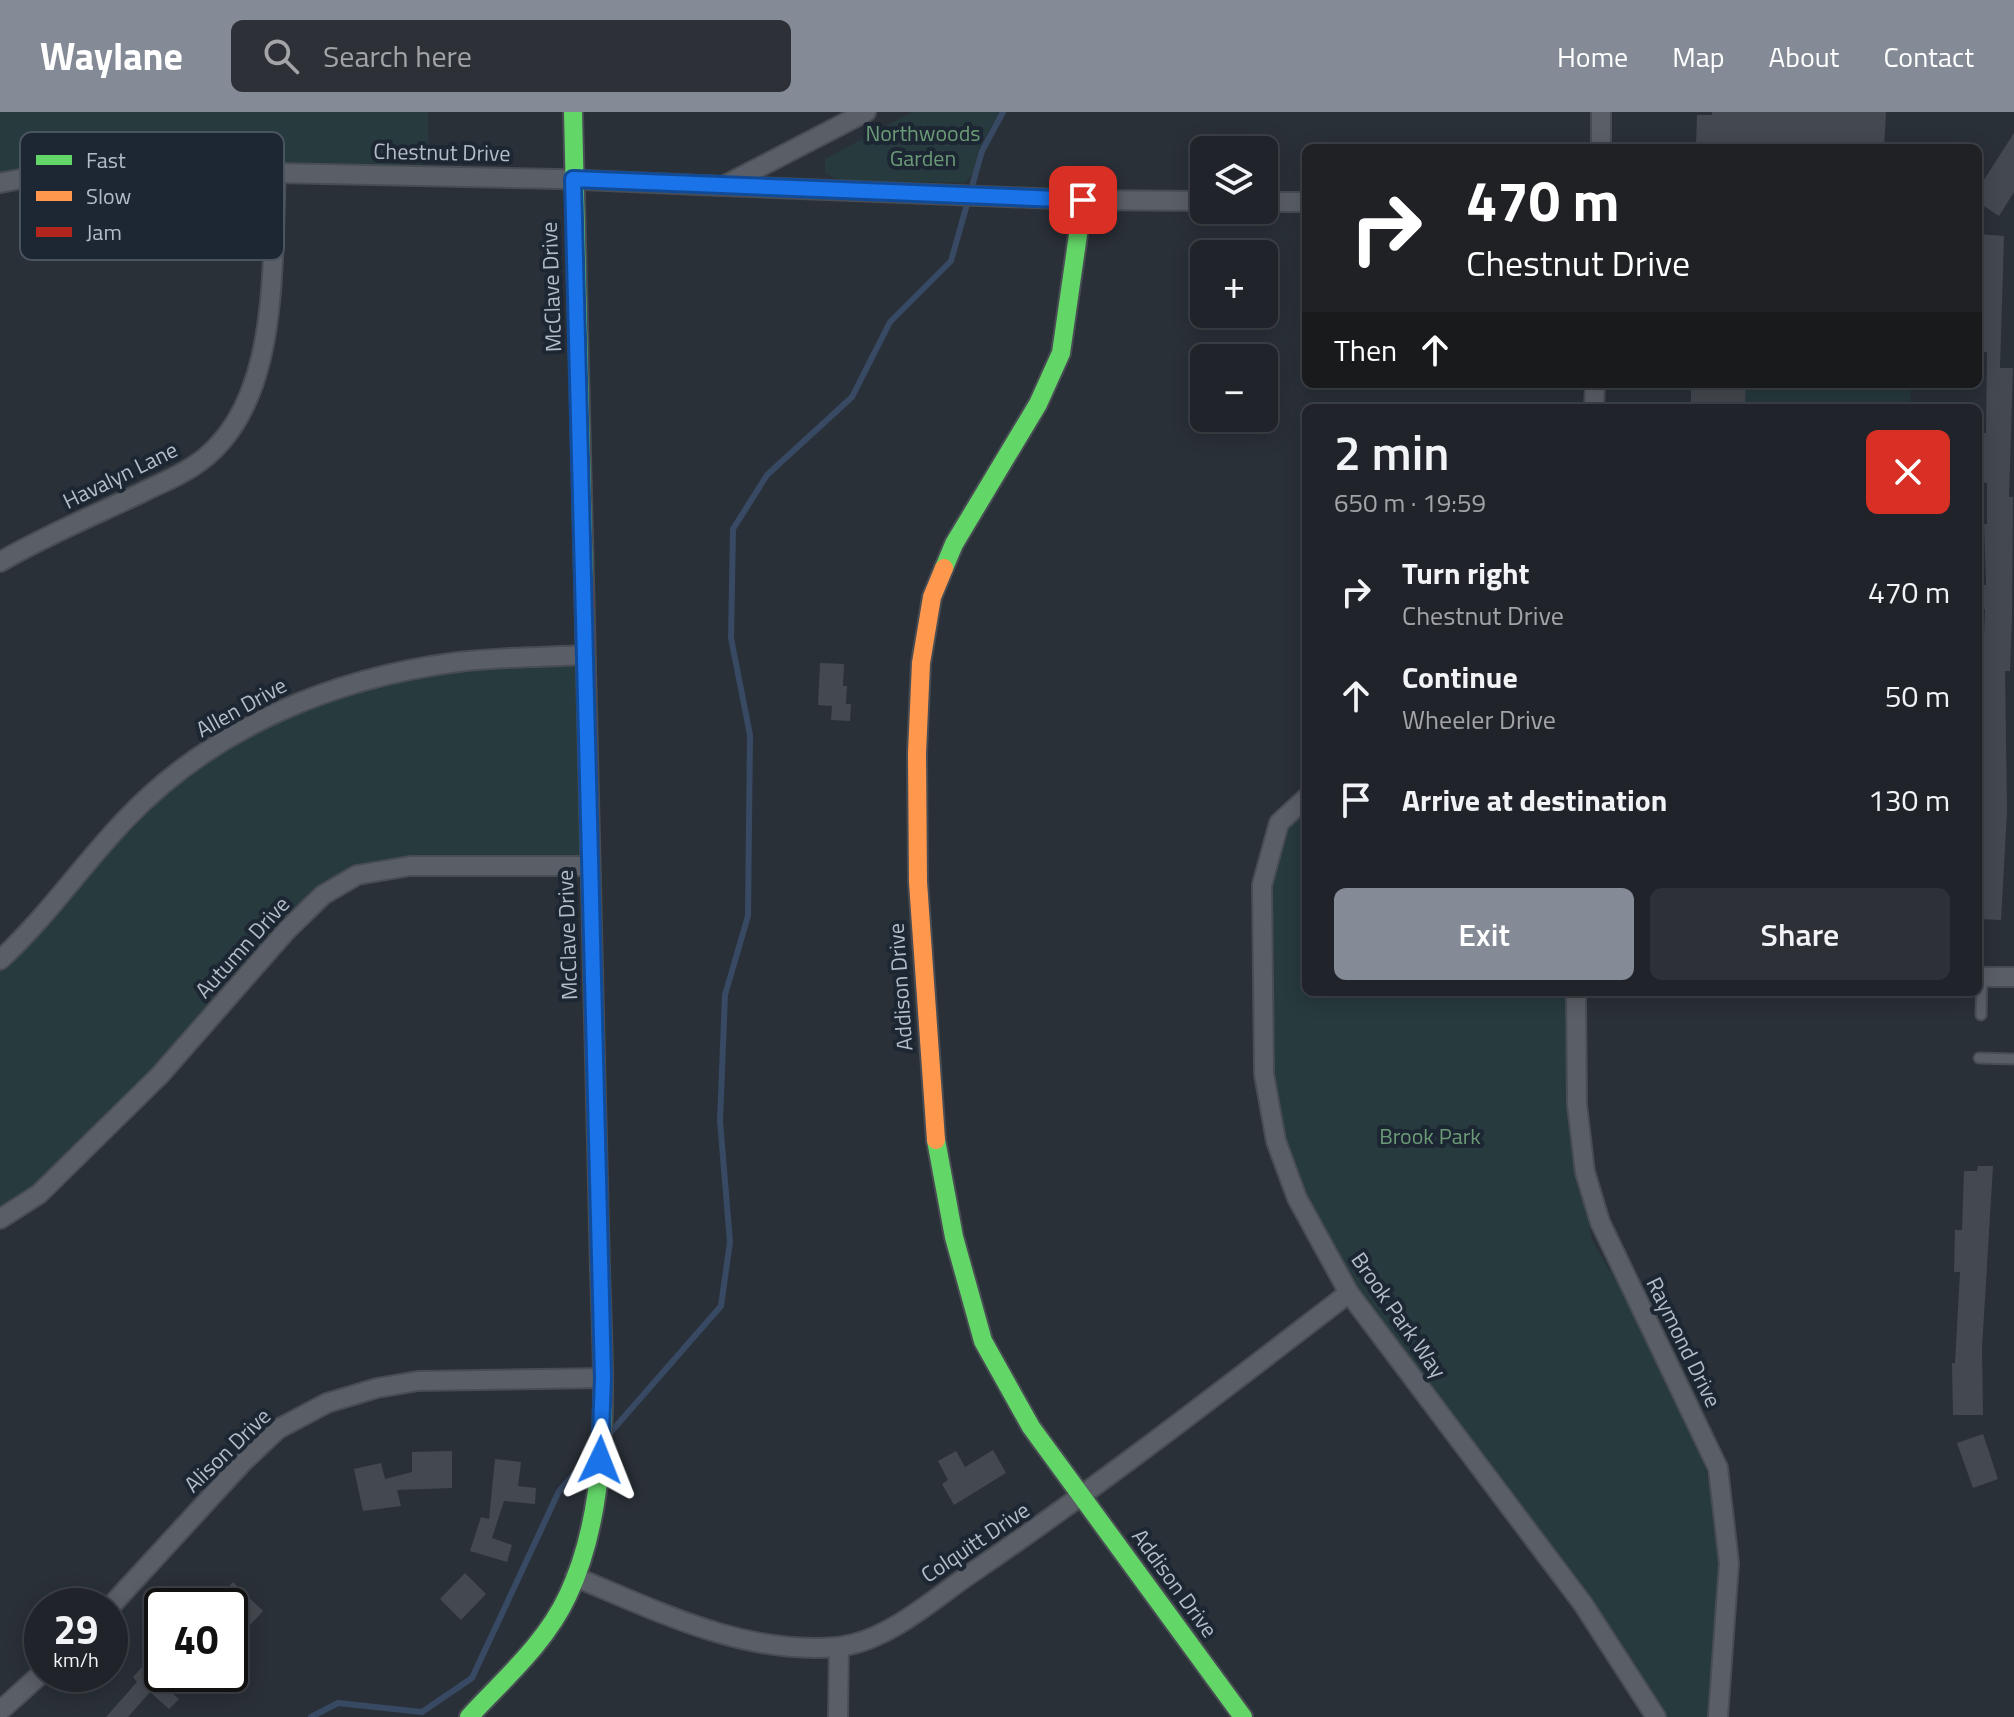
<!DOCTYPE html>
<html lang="en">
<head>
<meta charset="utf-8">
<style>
  :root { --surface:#20242a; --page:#2d3036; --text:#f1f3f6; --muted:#a2a4a8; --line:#3d4147; --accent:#848b96 }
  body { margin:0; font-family:"Titillium Web",sans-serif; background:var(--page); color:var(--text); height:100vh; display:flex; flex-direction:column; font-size:30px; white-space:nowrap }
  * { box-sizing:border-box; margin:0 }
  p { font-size:26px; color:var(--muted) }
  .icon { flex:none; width:44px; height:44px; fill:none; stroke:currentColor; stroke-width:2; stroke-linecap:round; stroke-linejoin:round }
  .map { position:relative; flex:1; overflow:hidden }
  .sheet { position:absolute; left:1302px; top:292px; width:680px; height:592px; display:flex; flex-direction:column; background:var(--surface); border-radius:12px; box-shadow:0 4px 20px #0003,0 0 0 2px var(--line) }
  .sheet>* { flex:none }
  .top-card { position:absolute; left:1302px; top:32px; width:680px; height:244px; border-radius:12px; box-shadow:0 4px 20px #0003,0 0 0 2px var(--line); background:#202124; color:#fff; overflow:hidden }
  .controls { position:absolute; left:1190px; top:24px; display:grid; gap:16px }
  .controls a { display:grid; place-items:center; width:88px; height:88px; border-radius:12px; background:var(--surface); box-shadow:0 4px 20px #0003,0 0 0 2px var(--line); font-size:40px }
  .speed { position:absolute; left:24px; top:1476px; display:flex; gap:16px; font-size:40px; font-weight:700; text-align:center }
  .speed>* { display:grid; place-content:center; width:104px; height:104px; border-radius:50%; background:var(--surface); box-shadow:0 4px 20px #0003,0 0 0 2px var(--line); line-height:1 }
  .speed small { font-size:20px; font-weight:400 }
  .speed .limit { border:4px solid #111; border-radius:12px; background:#fff; color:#111 }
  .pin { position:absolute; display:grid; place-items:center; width:68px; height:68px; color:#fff; margin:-34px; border-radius:16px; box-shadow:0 4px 12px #0006 }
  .me { position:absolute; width:88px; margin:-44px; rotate:2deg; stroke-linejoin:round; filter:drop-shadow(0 0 6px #0008) }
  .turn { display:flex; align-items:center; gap:28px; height:168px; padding:0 32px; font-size:36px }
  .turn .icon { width:104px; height:104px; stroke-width:2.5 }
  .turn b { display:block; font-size:56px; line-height:68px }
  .then { display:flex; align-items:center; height:76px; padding:0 32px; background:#0003; gap:16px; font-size:30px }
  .round { display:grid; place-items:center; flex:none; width:84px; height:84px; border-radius:12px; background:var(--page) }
  .summary { display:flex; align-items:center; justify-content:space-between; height:136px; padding:0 32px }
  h1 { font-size:48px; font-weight:600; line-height:60px }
  .action { display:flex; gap:16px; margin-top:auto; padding:16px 32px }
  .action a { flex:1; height:92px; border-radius:12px; background:var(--accent); color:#fff; font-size:32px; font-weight:600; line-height:92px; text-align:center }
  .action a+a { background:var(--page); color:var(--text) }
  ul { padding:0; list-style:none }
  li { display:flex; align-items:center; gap:24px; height:104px; padding:0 32px }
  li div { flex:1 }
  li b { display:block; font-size:30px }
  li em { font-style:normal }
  header { display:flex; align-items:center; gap:48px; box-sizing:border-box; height:112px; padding:0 40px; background:var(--accent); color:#fff }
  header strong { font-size:38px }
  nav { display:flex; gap:44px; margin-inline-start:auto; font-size:28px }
  .search { width:560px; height:72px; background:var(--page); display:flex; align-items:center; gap:20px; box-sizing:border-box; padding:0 28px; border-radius:12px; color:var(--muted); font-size:30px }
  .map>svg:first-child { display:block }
  .green { fill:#273a3e }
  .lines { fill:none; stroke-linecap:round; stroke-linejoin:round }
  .stream { stroke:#384963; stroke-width:6 }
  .building { fill:#444950 }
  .lane-casing { stroke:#484c53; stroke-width:13 }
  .street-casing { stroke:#484c53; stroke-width:22 }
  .fast-casing { stroke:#484c53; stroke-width:22 }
  .slow-casing { stroke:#484c53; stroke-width:22 }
  .jam-casing { stroke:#484c53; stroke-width:22 }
  .lane { stroke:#5a5e66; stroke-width:9 }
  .street { stroke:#5a5e66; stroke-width:18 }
  .fast { stroke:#63d668; stroke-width:18 }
  .slow { stroke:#ff974d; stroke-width:18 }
  .jam { stroke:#b3261e; stroke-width:18 }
  .route-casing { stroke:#114b97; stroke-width:20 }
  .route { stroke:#1a73e8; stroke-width:14 }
  .labels { text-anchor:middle; stroke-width:8; stroke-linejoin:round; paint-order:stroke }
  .park-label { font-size:22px; fill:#6b9a76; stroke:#1d2633 }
  .street-label { font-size:22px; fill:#b4bcc9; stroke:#1d2633 }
  .key { fill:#1d2633; stroke:#4a5360; stroke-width:2 }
  .key-label { font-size:22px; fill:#b4bcc9 }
</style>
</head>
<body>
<header>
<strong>Waylane</strong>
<div class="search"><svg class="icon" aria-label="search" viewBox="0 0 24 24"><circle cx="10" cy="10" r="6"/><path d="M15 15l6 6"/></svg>Search here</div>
<nav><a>Home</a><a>Map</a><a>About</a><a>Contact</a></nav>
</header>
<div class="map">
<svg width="2014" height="1605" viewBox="0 0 2014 1605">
  <rect width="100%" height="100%" fill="#2a3038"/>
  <g class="green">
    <polygon points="0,0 428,0 429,52 119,57 0,71"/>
    <polygon points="912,0 999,0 979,36 972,64 964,71 839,68 825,61 825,47"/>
    <polygon points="1746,272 1911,272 1910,296 1745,296"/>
    <polygon points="588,539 589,748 396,755 328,779 0,1108 0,853 200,640 305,588 412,557"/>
    <polygon points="1306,690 1306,880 1572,880 1567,967 1592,1129 1657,1237 1702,1343 1722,1427 1714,1605 1658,1605 1411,1260 1292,1077 1263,962 1265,747"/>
  </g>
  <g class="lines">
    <g class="stream">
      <polyline points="610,1321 721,1194 730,1130 720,1009 725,883 748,804 750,623 731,526 733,417 767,363 852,285 890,210 951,149 982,39 1003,0"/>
      <polyline points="311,1605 338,1591 422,1600 472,1566 559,1379 590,1344"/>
    </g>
  </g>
  <g class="building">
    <polygon points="1712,0 1886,0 1884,36 1696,36 1697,3 1712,3"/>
    <polygon points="2014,21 2014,80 1999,104 1978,90 1978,77"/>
    <polygon points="1978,122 2004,124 2000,256 2013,256 2009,385 2013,385 2012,505 2010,559 2005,559 2007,699 2001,808 1978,807 1980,686 1978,686 1978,572 1982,572 1985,497 1978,497 1978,473 1986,473 1984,412 1987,412 1987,371 1980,370 1982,321 1986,321 1987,240 1978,240"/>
    <polygon points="1691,272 1746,272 1745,296 1691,296"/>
    <polygon points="820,551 844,552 843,574 847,574 846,592 851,592 850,609 831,608 832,594 818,593"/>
    <polygon points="1978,1054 1993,1054 1982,1236 1983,1303 1953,1303 1952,1251 1955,1251 1960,1160 1954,1160 1955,1118 1962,1118 1964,1059 1977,1059"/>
    <polygon points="1983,1322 1998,1367 1973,1376 1957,1331"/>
    <polygon points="993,1338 1006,1361 954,1393 942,1372 948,1368 938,1349 956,1339 965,1355"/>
    <polygon points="452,1339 452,1376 397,1378 401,1394 363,1399 354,1357 381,1351 385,1367 412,1360 412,1340"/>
    <polygon points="495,1347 521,1350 518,1374 536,1376 535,1392 504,1389 492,1426 512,1433 507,1450 470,1439 481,1405 489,1407"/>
    <polygon points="465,1461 486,1482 461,1508 440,1487"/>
    <polygon points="233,1470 263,1499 240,1524 230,1515 230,1494 220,1484"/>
    <polygon points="151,1545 162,1555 162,1562 169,1562 181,1573 173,1582 179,1587 169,1597 150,1580 128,1605 106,1605 137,1570 133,1565"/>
  </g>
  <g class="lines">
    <defs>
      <g id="lane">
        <polyline points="1981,903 1982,865"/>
        <polyline points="1979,946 2014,947"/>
      </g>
      <g id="street">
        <polyline points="1601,36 1601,0"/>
        <polyline points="0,71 42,63 136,58 560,67 723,74 866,0"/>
        <polyline points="727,74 1083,88 1204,89"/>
        <polyline points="1264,90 1306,90"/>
        <polyline points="1594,296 1595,272"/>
        <path d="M0,450C46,423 95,403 143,380C159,372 177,365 192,355C282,299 271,153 276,61"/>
        <polyline points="1306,686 1279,711 1262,773 1264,962 1276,1029 1297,1086 1349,1181 1583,1492 1656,1605"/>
        <path d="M0,848C46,806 82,753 125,708C213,615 333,566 458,550C500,545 543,545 585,543"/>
        <polyline points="1978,865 2014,865"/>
        <polyline points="1576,880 1577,993 1585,1060 1600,1110 1718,1356 1729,1451 1718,1605"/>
        <polyline points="0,1107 39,1082 160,963 287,818 323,783 357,763 410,754 589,754"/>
        <path d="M575,1465C658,1499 743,1543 836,1535C886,1531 933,1487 973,1460C1102,1372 1225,1276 1349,1181"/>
        <polyline points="110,1495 243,1350 278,1317 327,1291 377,1276 418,1269 603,1266"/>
        <polyline points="0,1599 42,1561"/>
        <polyline points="838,1605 839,1535"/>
      </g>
      <g id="fast">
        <polyline points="573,0 584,469"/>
        <polyline points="944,456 954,432 1038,292 1061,241 1083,88"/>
        <polyline points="936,1028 954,1125 983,1229 1031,1315 1243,1605"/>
        <path d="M469,1605C504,1567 546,1531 568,1483C613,1388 603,1261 600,1158C598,1073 596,988 594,903"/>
      </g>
      <polyline id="slow" points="936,1028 918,770 917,641 921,551 932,485 944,456"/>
      <polyline id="jam" points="584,469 594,903"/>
    </defs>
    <use href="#lane" class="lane-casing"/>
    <use href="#street" class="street-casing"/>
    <use href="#fast" class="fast-casing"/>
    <use href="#slow" class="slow-casing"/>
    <use href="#jam" class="jam-casing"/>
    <use href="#lane" class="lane"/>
    <use href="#street" class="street"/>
    <use href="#fast" class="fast"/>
    <use href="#slow" class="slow"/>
    <use href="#jam" class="jam"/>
  </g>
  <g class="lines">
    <defs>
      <polyline id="route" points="600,1348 603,1266 573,67 1083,88"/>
    </defs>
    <use href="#route" class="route-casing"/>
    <use href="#route" class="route"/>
  </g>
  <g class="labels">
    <g class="park-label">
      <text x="923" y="29">Northwoods<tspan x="923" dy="25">Garden</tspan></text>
      <text x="1430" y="1032">Brook Park</text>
    </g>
    <g class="street-label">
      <text transform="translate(442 40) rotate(1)" y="8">Chestnut Drive</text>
      <text transform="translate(551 175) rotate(-92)" y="8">McClave Drive</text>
      <text transform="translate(120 363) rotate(-26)" y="8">Havalyn Lane</text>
      <text transform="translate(241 595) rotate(-29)" y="8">Allen Drive</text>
      <text transform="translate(567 823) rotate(-92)" y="8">McClave Drive</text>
      <text transform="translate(242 835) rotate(-48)" y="8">Autumn Drive</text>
      <text transform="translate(900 875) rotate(-94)" y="8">Addison Drive</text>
      <text transform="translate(1399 1203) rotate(55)" y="8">Brook Park Way</text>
      <text transform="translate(1684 1230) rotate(64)" y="8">Raymond Drive</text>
      <text transform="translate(227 1338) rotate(-44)" y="8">Alison Drive</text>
      <text transform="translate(975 1430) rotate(-34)" y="8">Colquitt Drive</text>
      <text transform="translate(1175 1471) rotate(54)" y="8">Addison Drive</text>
    </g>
  </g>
  <rect x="20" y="20" width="264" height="128" rx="12" class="key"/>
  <rect x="36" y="43" width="36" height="10" fill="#63d668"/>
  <rect x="36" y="79" width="36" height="10" fill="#ff974d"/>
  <rect x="36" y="115" width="36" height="10" fill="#b3261e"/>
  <g class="key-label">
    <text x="86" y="56">Fast</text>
    <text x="86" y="92">Slow</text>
    <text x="86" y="128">Jam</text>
  </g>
</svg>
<div class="controls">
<a><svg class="icon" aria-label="layers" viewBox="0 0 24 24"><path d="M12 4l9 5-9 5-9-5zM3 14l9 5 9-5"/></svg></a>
<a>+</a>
<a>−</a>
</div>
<div class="speed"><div>29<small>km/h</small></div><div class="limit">40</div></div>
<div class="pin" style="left:1083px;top:88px;background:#d93025"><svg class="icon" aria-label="arrive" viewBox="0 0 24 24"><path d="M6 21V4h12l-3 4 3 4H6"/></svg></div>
<svg class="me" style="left:600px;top:1348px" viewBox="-20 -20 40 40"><path d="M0-17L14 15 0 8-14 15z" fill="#1a73e8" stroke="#fff" stroke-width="4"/></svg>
<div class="top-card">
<div class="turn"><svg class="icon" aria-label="right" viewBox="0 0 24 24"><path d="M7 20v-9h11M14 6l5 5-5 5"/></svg><div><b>470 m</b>Chestnut Drive</div></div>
<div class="then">Then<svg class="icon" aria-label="ahead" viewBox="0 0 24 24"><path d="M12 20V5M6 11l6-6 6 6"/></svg></div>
</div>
<section class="sheet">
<div class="summary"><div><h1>2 min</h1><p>650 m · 19:59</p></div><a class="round" style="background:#d93025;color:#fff"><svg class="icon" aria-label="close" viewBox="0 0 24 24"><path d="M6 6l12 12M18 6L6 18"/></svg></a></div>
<ul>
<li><svg class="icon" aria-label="right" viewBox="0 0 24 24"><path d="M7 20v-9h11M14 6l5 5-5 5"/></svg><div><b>Turn right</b><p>Chestnut Drive</p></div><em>470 m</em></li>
<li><svg class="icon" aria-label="ahead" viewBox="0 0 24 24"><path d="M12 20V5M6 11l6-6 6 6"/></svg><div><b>Continue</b><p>Wheeler Drive</p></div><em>50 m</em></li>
<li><svg class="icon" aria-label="arrive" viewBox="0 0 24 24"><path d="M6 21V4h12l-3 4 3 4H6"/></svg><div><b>Arrive at destination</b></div><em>130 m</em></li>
</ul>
<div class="action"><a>Exit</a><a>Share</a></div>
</section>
</div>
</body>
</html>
